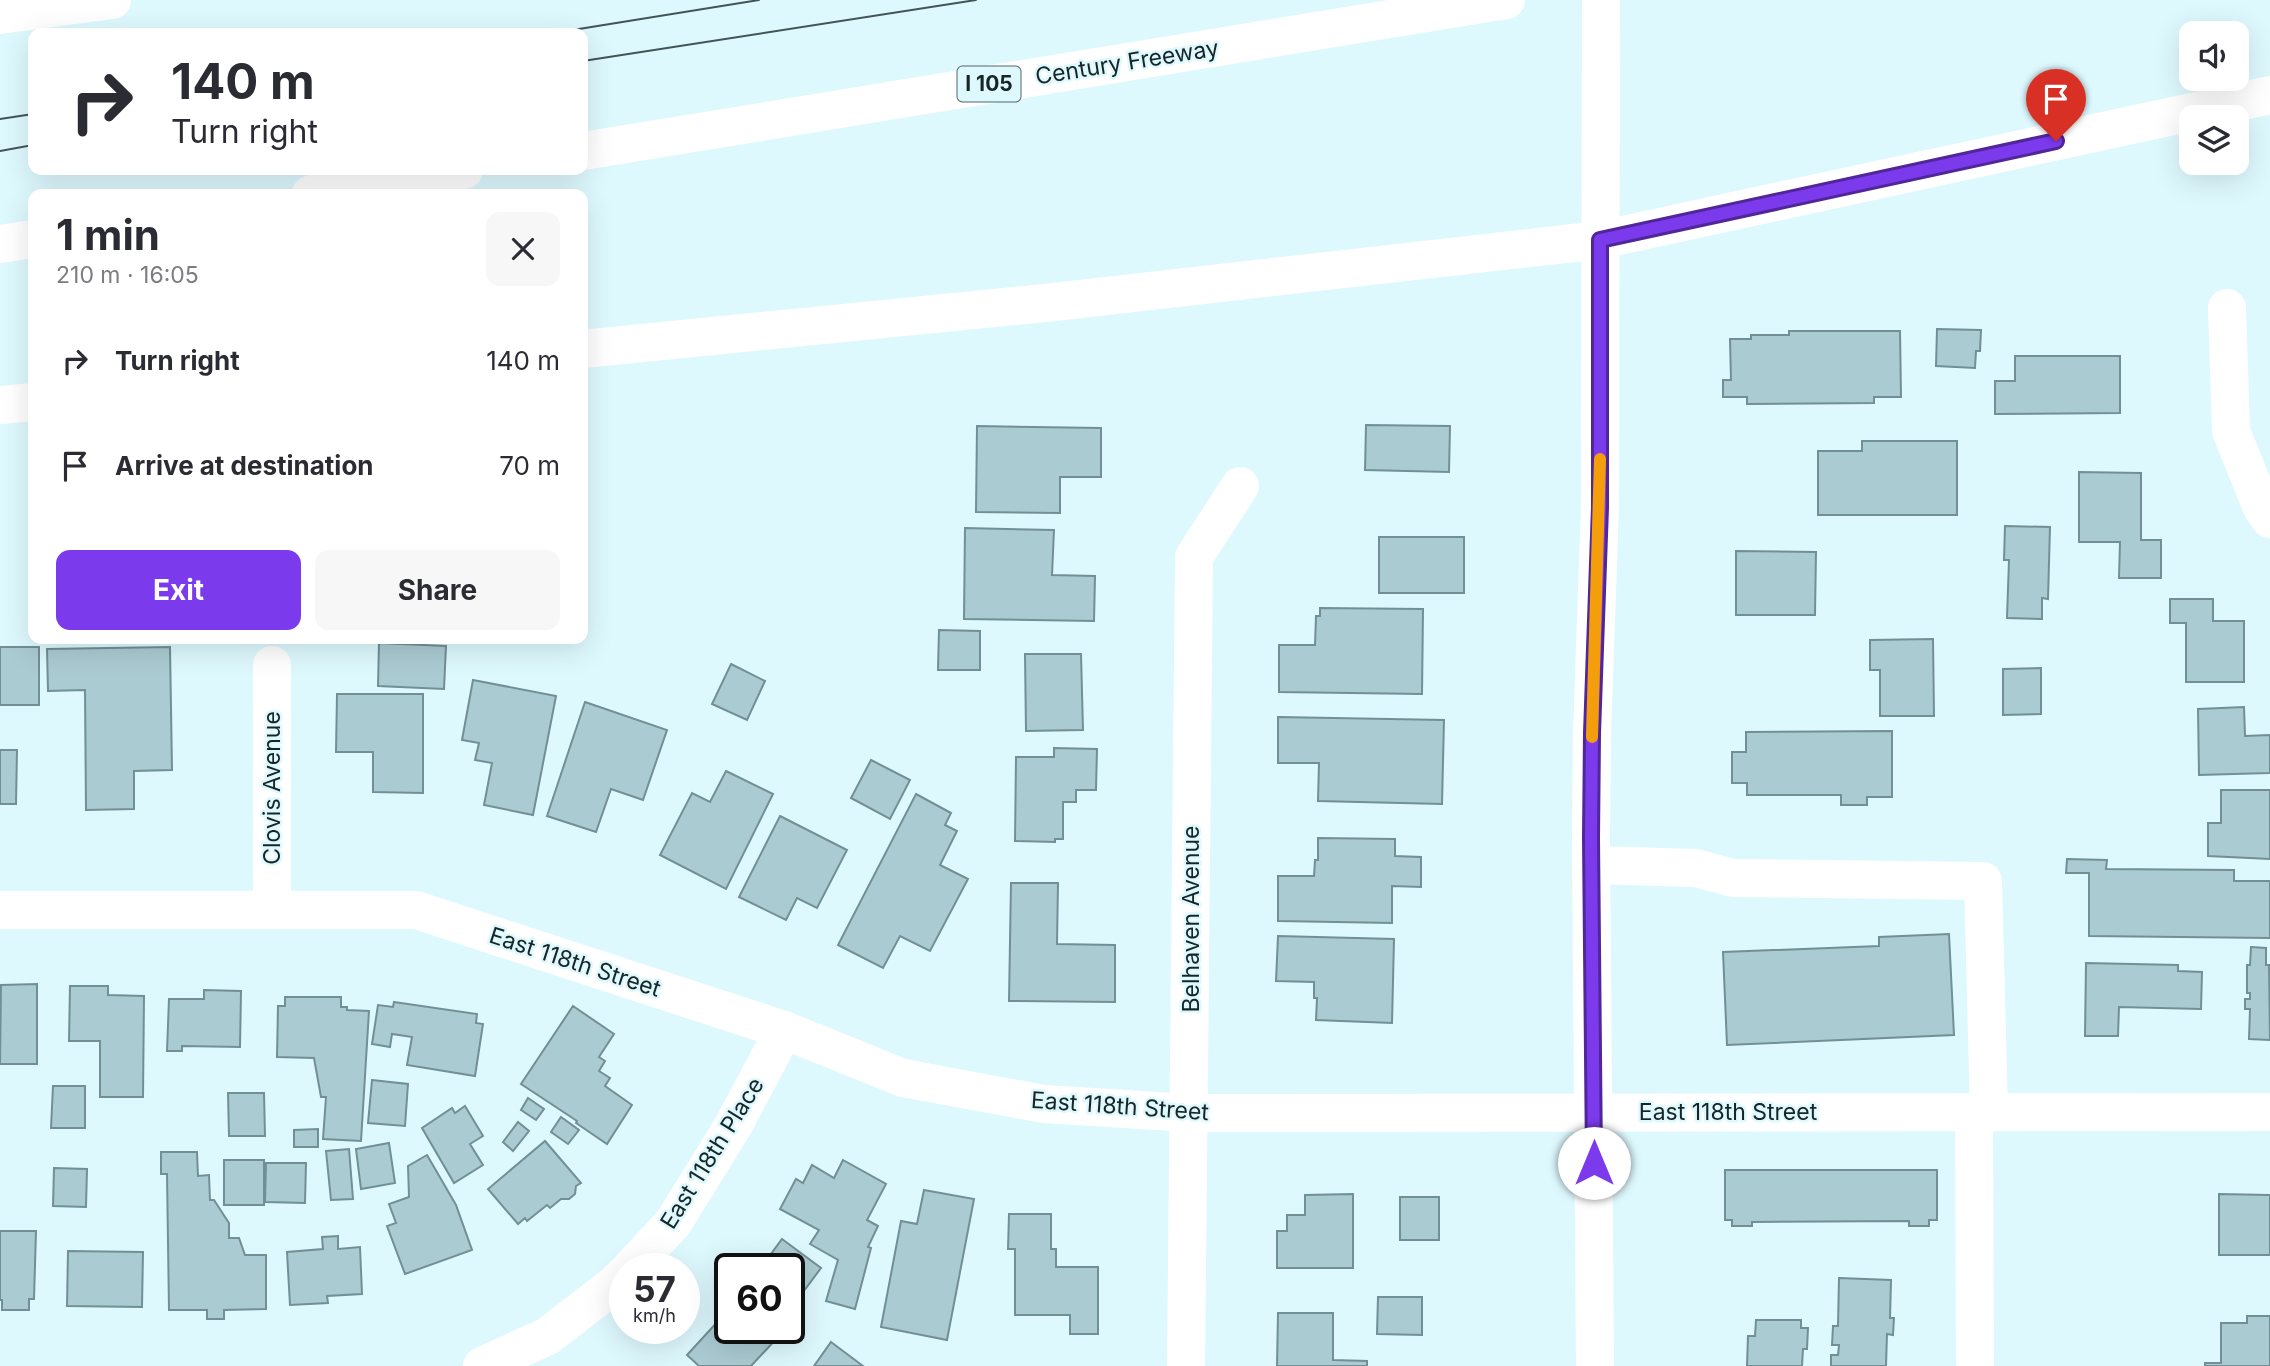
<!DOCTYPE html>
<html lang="en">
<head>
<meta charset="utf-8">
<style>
  :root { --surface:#fff; --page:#f7f7f7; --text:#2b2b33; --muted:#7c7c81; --accent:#7c3aed }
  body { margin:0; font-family:Inter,sans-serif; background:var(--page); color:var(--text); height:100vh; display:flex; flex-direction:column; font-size:26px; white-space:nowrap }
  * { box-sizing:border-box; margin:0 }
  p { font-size:23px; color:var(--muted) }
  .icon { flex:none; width:38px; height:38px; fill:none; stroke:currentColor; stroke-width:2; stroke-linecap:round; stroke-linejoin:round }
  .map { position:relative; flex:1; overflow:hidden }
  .drawer { position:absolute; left:28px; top:189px; width:560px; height:455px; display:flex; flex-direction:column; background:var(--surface); border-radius:14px; box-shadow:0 7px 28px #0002 }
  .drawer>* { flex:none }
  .banner { position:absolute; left:28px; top:28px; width:560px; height:147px; border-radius:14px; box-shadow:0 7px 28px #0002; background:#fff; color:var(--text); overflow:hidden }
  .tools { position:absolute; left:2179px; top:21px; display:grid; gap:14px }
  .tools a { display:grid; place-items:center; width:70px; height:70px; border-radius:14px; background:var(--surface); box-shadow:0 7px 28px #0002; font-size:35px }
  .speed { position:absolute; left:609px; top:1253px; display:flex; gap:14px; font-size:35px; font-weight:700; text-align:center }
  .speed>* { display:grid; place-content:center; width:91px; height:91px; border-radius:50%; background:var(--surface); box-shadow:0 7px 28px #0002; line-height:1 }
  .speed small { font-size:18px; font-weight:400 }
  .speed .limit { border:4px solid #111; border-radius:10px; background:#fff; color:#111 }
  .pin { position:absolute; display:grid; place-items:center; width:60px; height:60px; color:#fff; margin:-72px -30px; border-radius:50% 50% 50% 0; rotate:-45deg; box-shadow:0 0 7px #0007 }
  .pin .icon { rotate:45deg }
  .me { position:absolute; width:77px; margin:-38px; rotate:0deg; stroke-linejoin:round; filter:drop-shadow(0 0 5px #0008) }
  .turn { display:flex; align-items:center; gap:24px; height:147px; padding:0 28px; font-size:32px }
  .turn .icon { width:91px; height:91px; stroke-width:2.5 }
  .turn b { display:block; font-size:49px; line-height:60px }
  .round { display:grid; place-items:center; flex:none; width:74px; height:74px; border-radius:14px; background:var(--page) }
  .headline { display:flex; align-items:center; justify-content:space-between; height:119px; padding:0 28px }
  h1 { font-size:42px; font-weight:700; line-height:52px }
  .primary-button { display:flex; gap:14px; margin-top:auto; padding:14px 28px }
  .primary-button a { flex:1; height:80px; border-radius:14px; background:var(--accent); color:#fff; font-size:28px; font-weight:700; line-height:80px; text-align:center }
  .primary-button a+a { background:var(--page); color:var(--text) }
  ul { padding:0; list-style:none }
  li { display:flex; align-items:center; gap:21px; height:105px; padding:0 28px }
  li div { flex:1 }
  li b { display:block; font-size:26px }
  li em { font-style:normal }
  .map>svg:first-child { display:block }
  .building { fill:#abcbd2; stroke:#718f96; stroke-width:2 }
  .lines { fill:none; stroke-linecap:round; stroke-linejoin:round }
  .minor { stroke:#fff; stroke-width:38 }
  .major { stroke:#fff; stroke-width:38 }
  .highway { stroke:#fff; stroke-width:38 }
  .tram { stroke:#445456; stroke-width:2 }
  .route-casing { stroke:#51269a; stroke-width:18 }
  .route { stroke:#7c3aed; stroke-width:12 }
  .slow { stroke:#f59e0b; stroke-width:12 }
  .labels { text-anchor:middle; stroke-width:5; stroke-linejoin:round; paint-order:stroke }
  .shield { fill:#def9fe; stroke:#536568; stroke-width:2 }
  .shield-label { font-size:21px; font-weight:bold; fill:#182527 }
  .street-label { font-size:23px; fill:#182527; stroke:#def9fe }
</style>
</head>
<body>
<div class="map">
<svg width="2270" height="1366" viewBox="0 0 2270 1366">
  <rect width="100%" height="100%" fill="#def9fe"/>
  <g class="building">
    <polygon points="1937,329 1981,330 1980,351 1976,351 1975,368 1936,366"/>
    <polygon points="1789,331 1900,331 1901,397 1874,397 1874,403 1747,404 1747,397 1723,397 1723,380 1731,380 1730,339 1751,339 1751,335 1789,335"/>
    <polygon points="2015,356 2120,356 2120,413 1995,414 1995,381 2015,381"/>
    <polygon points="1366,425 1450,426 1449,472 1365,470"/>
    <polygon points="977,426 1101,428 1101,477 1060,477 1060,513 976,512"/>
    <polygon points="1862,441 1957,441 1957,515 1818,515 1818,451 1862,451"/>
    <polygon points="2079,472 2141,473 2141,540 2161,540 2161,578 2119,578 2120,542 2079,542"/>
    <polygon points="2005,526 2050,527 2048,599 2042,598 2042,619 2007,618 2009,560 2004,560"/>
    <polygon points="965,528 1054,530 1052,575 1095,576 1094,621 964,619"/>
    <rect x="1379" y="537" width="85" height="56"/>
    <polygon points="1736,551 1816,552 1815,615 1736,615"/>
    <polygon points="2170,599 2213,599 2213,621 2244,621 2244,682 2186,682 2186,623 2170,623"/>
    <polygon points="1320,608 1423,609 1422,694 1279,692 1279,645 1315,645 1316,616 1320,616"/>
    <polygon points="939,630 980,631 980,670 938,670"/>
    <polygon points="1933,639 1934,716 1880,716 1880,670 1870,670 1870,640"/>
    <polygon points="379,643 446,646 444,689 378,686"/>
    <rect x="0" y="647" width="39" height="58"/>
    <polygon points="170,647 172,770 134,771 134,809 86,810 85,690 48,691 47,649"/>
    <polygon points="1025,654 1081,654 1083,730 1026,731"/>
    <polygon points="731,664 765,681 747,720 712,704"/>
    <polygon points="2041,668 2041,714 2003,715 2003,669"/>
    <polygon points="473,680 556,696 533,815 484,805 492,763 475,760 479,743 462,740"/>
    <polygon points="337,694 423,694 423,793 373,792 373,752 336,752"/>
    <polygon points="585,702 667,730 643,800 611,789 596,832 547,816"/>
    <polygon points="2244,707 2245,736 2270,735 2270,773 2199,775 2198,709"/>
    <polygon points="1278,717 1444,720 1442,804 1318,801 1319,763 1278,763"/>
    <polygon points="1892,731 1892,797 1867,797 1867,805 1841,805 1841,795 1747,795 1747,783 1732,783 1732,752 1746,752 1746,732"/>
    <polygon points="1054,748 1097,749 1096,790 1076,790 1076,802 1063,802 1063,839 1055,839 1055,842 1015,841 1016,757 1054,757"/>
    <polygon points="0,750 17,750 16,804 0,804"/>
    <polygon points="871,760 910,780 890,819 851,798"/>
    <polygon points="726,771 773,794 726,889 660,855 692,793 710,802"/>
    <polygon points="2221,790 2270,790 2270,859 2208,856 2208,823 2221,823"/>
    <polygon points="916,794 951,813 945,825 957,831 940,865 968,879 930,951 900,936 883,968 838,945"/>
    <polygon points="780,816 847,850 817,908 797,898 786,920 739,897"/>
    <polygon points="1318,838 1395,839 1395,856 1421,857 1421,887 1392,886 1392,923 1278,921 1278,876 1314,876 1315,860 1318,860"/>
    <polygon points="2067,859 2107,860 2106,869 2234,870 2234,881 2270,881 2270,938 2089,936 2089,873 2066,873"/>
    <polygon points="1011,883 1058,883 1057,944 1115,945 1115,1002 1009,1001"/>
    <polygon points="1949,934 1954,1035 1727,1045 1723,952 1879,946 1879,937"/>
    <polygon points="1278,936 1394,939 1392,1023 1316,1020 1317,998 1314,998 1314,982 1276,981"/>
    <polygon points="2251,947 2266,948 2266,965 2269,965 2270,1040 2249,1039 2250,1009 2245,1009 2245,999 2250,999 2250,993 2247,993 2247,965 2250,965"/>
    <polygon points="2086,963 2178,965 2178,971 2202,972 2201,1009 2119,1007 2118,1036 2085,1036"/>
    <polygon points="37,984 37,1064 0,1064 1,985"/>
    <polygon points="70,986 108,986 108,995 144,996 143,1097 100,1097 100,1041 69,1041"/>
    <polygon points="204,990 241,991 240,1047 182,1046 182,1051 167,1051 169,999 204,999"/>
    <polygon points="285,997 341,997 341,1007 347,1007 347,1010 369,1011 361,1141 323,1139 326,1097 321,1097 314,1058 277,1057 278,1006 285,1006"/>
    <polygon points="394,1002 477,1014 476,1023 483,1024 475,1076 407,1065 412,1037 392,1034 390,1047 372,1044 378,1005 393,1007"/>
    <polygon points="573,1006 614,1034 599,1057 605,1061 599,1071 610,1078 605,1086 632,1105 607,1144 576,1123 577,1121 521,1084"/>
    <polygon points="372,1080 408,1084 405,1126 368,1123"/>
    <polygon points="53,1086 85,1086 85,1128 51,1128"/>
    <polygon points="228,1093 264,1093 265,1136 229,1136"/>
    <polygon points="528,1098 544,1109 536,1120 521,1110"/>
    <polygon points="465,1106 483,1136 470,1144 483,1165 454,1183 422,1128 452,1108 455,1113"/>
    <polygon points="561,1117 579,1130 568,1144 551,1132"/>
    <polygon points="518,1122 529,1131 513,1151 503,1142"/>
    <polygon points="318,1129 318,1147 294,1147 294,1130"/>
    <polygon points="545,1141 581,1183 576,1186 575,1194 569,1199 561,1199 550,1208 547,1205 527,1221 525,1218 518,1224 488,1189"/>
    <polygon points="389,1143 395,1183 361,1189 356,1149"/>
    <polygon points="349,1149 353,1199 331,1200 326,1151"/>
    <polygon points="161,1152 197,1152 198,1176 209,1175 210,1200 214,1200 229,1223 229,1238 239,1238 245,1255 266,1255 266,1309 224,1310 224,1319 207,1319 207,1310 169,1310 167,1174 161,1174"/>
    <polygon points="427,1155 456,1205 472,1250 405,1274 387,1226 396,1223 389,1204 409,1197 408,1166"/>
    <rect x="224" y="1160" width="40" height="45"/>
    <polygon points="843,1160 886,1184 867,1220 878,1226 868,1247 871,1248 855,1309 826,1301 838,1260 810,1244 819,1230 780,1209 796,1179 803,1183 812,1165 834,1178"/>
    <polygon points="266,1163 306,1163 305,1203 265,1202"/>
    <polygon points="54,1168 87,1169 86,1207 53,1206"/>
    <polygon points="1725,1170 1937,1170 1937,1220 1929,1220 1929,1226 1909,1226 1909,1221 1752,1222 1752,1226 1732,1226 1732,1220 1725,1220"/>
    <polygon points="924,1190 974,1199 947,1340 881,1327 901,1221 917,1224"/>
    <polygon points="1353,1194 1353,1268 1277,1268 1277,1231 1287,1231 1287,1215 1305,1215 1305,1195"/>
    <polygon points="2219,1194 2270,1195 2270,1255 2219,1255"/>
    <rect x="1400" y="1197" width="39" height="43"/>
    <polygon points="1009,1214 1051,1214 1051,1249 1056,1249 1056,1267 1098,1267 1098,1334 1070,1334 1070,1315 1015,1315 1015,1249 1008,1249"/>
    <polygon points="0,1231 36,1231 34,1299 29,1299 29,1310 2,1310 2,1300 0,1300"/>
    <polygon points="338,1236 338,1249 360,1247 362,1294 327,1296 328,1303 290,1305 287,1252 323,1249 322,1237"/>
    <polygon points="782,1239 821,1268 795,1303 789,1299 789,1269 760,1269"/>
    <polygon points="68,1251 143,1252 142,1307 67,1306"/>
    <polygon points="1839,1278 1891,1280 1890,1318 1894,1318 1893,1335 1887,1334 1886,1366 1831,1366 1831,1355 1838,1355 1839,1345 1832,1345 1833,1326 1838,1326"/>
    <polygon points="1378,1297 1422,1297 1422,1335 1377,1334"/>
    <polygon points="730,1308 730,1328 771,1328 779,1336 751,1366 699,1366 687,1355"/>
    <polygon points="1278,1313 1333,1313 1333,1360 1367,1361 1367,1366 1277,1366"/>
    <polygon points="2247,1316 2270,1316 2270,1366 2205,1366 2205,1363 2221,1363 2221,1323 2247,1323"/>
    <polygon points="1756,1320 1801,1320 1801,1328 1808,1328 1807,1349 1803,1349 1802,1366 1747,1366 1748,1336 1755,1336"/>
    <polygon points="831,1342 863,1366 814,1366"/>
  </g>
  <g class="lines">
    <g class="minor">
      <polyline points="2227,308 2231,431 2262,508 2270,519"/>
      <polyline points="1592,865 1696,868 1733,878 1983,881 1989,1112"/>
      <polyline points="0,910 416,910 784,1030 903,1078 1044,1104 1189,1113 2270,1112"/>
      <polyline points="272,910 272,665"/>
      <polyline points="1974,1112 1975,1366"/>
      <polyline points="630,1269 673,1223 733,1126 784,1030"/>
      <polyline points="482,1366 548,1336 615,1284 625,1274"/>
      <polyline points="1186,1366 1194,557 1240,486"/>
    </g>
    <polyline class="major" points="1595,1366 1591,838 1592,733 1600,507 1601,0"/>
    <g class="highway">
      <polyline points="0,15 112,0"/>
      <polyline points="583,151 1506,0"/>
      <polyline points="311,194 464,170"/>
      <polyline points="0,244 33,239"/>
      <polyline points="583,349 1054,302 1600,240 2270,95"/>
      <polyline points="0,405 33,402"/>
    </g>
    <g class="tram">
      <polyline points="554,33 759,0"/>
      <polyline points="583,61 976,0"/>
      <polyline points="0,119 33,114"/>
      <polyline points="0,151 33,145"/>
    </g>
  </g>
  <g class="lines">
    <defs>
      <polyline id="route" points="1594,1163 1591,838 1592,733 1600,507 1600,240 2056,141"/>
    </defs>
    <use href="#route" class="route-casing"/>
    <use href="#route" class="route"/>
    <polyline class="slow" points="1592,737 1600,459"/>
  </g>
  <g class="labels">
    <rect class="shield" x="957.5" y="66.5" width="63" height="35" rx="5"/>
    <g class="shield-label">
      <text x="989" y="91">I 105</text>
    </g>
    <g class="street-label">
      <text transform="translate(1127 62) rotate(-9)" y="8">Century Freeway</text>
      <text transform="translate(272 788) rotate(-90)" y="8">Clovis Avenue</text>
      <text transform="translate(1191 919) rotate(-90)" y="8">Belhaven Avenue</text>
      <text transform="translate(575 962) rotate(18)" y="8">East 118th Street</text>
      <text transform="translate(1120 1106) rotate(4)" y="8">East 118th Street</text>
      <text x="1728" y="1120">East 118th Street</text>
      <text transform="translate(712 1153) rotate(-58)" y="8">East 118th Place</text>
    </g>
  </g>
</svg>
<div class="tools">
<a><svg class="icon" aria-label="sound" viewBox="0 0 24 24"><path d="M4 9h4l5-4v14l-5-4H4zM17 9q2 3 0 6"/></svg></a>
<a><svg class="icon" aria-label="layers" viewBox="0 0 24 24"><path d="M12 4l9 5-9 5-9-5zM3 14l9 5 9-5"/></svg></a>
</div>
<div class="speed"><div>57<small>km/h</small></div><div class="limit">60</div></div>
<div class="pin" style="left:2056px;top:141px;background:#d93025"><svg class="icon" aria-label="arrive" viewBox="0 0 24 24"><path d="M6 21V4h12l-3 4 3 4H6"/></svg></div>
<svg class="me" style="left:1594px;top:1163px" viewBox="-20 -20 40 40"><circle r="19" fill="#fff"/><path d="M0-13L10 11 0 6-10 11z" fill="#7c3aed"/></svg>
<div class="banner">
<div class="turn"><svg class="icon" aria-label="right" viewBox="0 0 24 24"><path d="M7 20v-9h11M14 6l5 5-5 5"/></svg><div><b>140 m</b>Turn right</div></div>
</div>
<section class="drawer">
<div class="headline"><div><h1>1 min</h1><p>210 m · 16:05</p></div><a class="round"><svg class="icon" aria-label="close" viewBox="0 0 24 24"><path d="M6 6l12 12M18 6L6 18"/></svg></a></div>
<ul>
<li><svg class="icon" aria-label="right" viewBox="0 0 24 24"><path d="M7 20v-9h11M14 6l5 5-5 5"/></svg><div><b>Turn right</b></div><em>140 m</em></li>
<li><svg class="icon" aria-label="arrive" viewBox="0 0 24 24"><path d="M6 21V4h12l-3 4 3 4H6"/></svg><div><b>Arrive at destination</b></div><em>70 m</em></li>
</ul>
<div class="primary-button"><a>Exit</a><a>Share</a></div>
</section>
</div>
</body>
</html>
